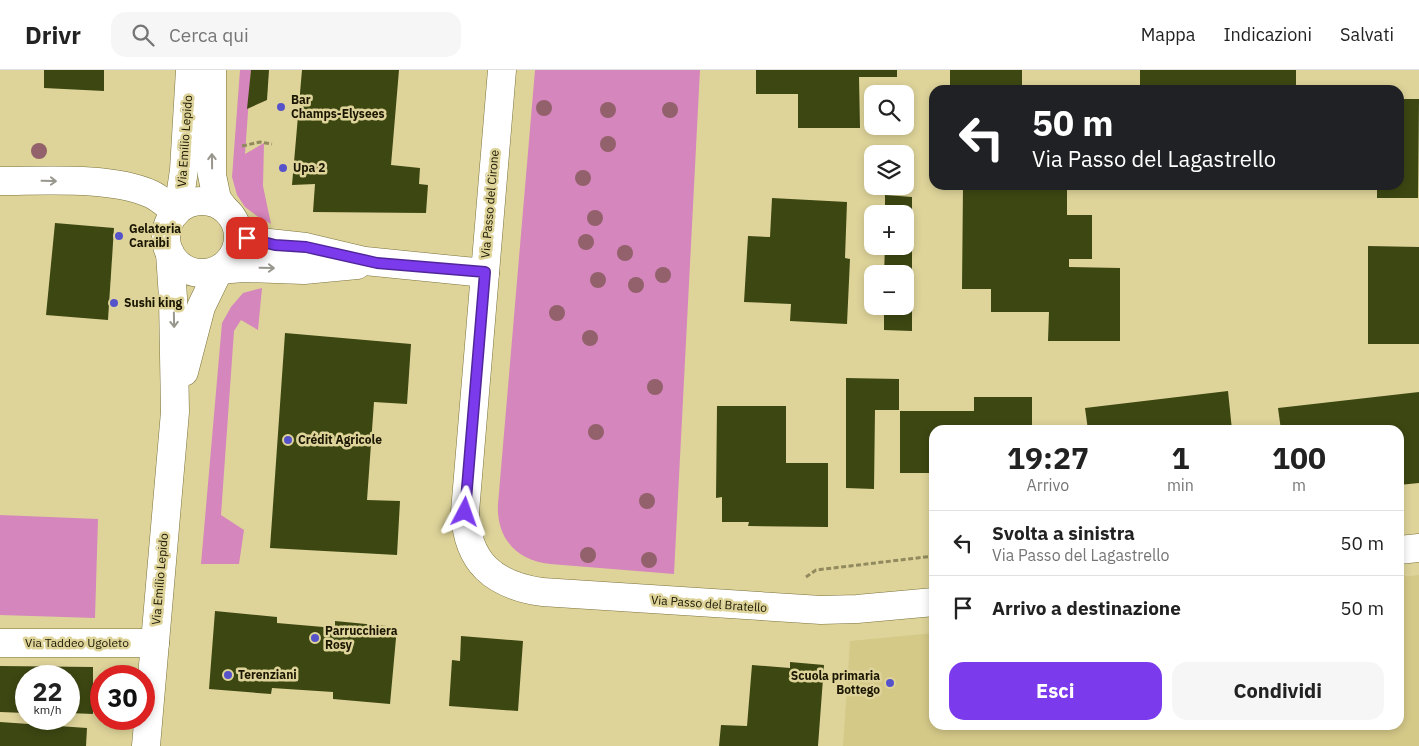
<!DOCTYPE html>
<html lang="it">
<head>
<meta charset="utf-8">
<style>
  :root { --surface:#fff; --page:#f6f6f6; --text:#222; --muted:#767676; --line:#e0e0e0; --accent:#7c3aed }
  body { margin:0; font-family:"IBM Plex Sans",sans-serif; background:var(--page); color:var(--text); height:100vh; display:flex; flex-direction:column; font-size:19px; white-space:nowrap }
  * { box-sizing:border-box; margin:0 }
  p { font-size:16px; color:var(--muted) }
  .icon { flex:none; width:28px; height:28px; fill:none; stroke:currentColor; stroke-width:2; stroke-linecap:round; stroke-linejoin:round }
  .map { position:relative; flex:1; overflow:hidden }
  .sheet { position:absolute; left:929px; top:355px; width:475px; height:305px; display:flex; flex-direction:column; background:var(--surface); border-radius:15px; box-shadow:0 2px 8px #0003 }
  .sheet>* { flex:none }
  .hud { position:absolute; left:929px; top:15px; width:475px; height:105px; border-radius:15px; box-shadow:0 2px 8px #0003; background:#202124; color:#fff; overflow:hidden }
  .buttons { position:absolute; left:864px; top:15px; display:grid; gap:10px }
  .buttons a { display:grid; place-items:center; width:50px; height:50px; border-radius:10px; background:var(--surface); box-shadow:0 2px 8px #0003; font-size:25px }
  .speed { position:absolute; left:15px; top:595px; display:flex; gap:10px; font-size:25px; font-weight:700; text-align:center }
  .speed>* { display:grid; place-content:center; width:65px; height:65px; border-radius:50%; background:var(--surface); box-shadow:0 2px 8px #0003; line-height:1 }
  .speed small { font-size:12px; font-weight:400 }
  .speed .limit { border:8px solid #d22; background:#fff; color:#111 }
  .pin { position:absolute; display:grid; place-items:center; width:42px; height:42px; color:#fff; margin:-21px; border-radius:10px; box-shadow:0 2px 8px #0006 }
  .me { position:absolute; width:55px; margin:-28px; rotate:4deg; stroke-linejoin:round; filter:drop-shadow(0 0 4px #0008) }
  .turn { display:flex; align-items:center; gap:18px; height:105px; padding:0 20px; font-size:22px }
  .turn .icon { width:65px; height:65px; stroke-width:2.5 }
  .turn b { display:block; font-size:35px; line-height:42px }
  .eta { display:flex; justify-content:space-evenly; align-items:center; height:85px; text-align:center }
  .eta b { font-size:30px; font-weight:700; line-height:35px }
  .cta { display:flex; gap:10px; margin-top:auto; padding:10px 20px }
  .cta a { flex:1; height:58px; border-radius:15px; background:var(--accent); color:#fff; font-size:20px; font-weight:700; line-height:58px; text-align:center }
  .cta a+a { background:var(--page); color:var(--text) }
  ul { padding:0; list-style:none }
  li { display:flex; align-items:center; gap:15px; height:65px; padding:0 20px; border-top:1px solid var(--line) }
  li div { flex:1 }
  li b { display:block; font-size:19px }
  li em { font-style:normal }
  header { display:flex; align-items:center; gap:30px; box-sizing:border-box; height:70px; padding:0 25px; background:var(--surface); border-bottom:1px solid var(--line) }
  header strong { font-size:24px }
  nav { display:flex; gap:28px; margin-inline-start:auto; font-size:18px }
  .search { width:350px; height:45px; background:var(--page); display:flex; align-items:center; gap:12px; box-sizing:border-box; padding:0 18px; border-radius:15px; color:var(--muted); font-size:19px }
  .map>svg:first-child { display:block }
  .built { fill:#d5c988 }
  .green { fill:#d586bc }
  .building { fill:#3d4712 }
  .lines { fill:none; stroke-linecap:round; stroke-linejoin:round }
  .minor-casing { stroke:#7b723b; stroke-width:29 }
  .secondary-casing { stroke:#7b723b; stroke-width:29 }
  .path { stroke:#918a5e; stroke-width:3; stroke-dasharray:5 2.5; stroke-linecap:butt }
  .minor { stroke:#fff; stroke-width:28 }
  .secondary { stroke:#fff; stroke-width:28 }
  .tree { fill:#93616b }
  .oneway { stroke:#98968d }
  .route-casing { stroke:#51269a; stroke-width:12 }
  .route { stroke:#7c3aed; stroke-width:9 }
  .poi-dot { fill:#5652ca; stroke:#ded49a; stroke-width:2 }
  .labels { text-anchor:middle; stroke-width:5; stroke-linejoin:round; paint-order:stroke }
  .poi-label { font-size:12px; font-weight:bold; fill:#1a1602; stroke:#ded49a; text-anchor:start }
  .street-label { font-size:12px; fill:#1a1602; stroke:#ded49a }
</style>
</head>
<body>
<header>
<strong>Drivr</strong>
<div class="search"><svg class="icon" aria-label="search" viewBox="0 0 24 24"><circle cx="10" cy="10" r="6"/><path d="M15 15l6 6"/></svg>Cerca qui</div>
<nav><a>Mappa</a><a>Indicazioni</a><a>Salvati</a></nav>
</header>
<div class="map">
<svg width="1419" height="676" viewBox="0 0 1419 676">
  <rect width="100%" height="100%" fill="#ded49a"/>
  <polygon class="built" points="1419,505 1419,676 843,676 850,571 934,563 934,655 1399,655 1399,507"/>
  <g class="green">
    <polygon points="240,0 251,0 245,84 264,73 263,116 271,154 257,146 245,137 237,125 232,107"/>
    <path d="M535,0H700L674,504L550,494C517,491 496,468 498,434Z"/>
    <polygon points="262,218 258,260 241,250 234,261 221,445 244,460 239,494 201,494 222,253 231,237 243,223"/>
    <polygon points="0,445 98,449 95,548 0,545"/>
  </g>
  <g class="building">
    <polygon points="44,0 104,0 104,21 44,18"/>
    <polygon points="251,0 269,0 267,30 247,39"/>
    <polygon points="302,0 399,0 391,95 420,98 419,114 428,115 426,143 313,142 315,114 292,115"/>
    <polygon points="756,0 897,0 897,7 859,7 860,58 798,58 798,24 756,24"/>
    <rect x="950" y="0" width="72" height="20"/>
    <rect x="1140" y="0" width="156" height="20"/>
    <polygon points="1399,29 1419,29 1418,128 1377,128 1377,115 1399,115"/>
    <polygon points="963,116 1067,117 1067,145 1092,145 1092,189 1069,189 1069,197 1120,198 1120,271 1048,271 1049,242 991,242 991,219 962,219"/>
    <polygon points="885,125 912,127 912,261 884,260 884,236 905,236 905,204 884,204 885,176 905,176 905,144 885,144"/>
    <polygon points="772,128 847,132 845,188 850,189 847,254 790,251 791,234 744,232 748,166 770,167"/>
    <polygon points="55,153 114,158 108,250 46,245"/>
    <polygon points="1368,176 1419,177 1419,274 1368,274"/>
    <polygon points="285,263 411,274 407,334 374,332 367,430 400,431 397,485 270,478"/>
    <polygon points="846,308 899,309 899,340 875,340 874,419 846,418"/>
    <polygon points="1228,321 1232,360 1088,360 1085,338"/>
    <polygon points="1419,322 1419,413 1399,415 1399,360 1281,360 1278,338"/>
    <polygon points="974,327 1032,327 1032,360 934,360 934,403 900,403 900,341 974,341"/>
    <polygon points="717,336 786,336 786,393 828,393 828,457 748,456 749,452 722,452 722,427 716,428"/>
    <polygon points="215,541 277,547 277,553 335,558 335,551 397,557 390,634 333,629 333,622 272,618 271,624 209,619"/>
    <polygon points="461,566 523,571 518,641 449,636 452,590 460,591"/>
    <polygon points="790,592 824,595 818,676 719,676 721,655 747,656 752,595 790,598"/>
    <polygon points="0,596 93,597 93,644 69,643 69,606 26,606 26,643 0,642"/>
    <polygon points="0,652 87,658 86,676 0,676"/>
  </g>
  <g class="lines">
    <defs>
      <g id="minor">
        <path d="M502,0L465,442C467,493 494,515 542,522L821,540L857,539L934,532"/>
        <path d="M0,111C44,111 111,106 151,124C160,128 168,136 176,142"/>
        <polyline points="238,160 247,168 260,172 306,177 365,191 485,203"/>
        <polyline points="219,200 243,198 304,200 357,195"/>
        <polyline points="1399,480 1419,478"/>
        <polyline points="0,573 155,573"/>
      </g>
      <g id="secondary">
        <polyline points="212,0 212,105 217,129 223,137"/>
        <circle cx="202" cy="167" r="36"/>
        <polyline points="176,142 179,134 184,100 190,0"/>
        <polyline points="184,302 201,237 219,200"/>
        <polyline points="146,676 175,342 173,228 170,183"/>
      </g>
    </defs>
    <use href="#minor" class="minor-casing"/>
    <use href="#secondary" class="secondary-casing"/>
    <g class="path">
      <polyline points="242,76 260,72 272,74"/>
      <polyline points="806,507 816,500 934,486"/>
    </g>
    <use href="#minor" class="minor"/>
    <use href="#secondary" class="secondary"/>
  </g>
  <g class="tree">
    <circle cx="544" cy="38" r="8"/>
    <circle cx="608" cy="40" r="8"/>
    <circle cx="670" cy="40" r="8"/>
    <circle cx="608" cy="74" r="8"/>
    <circle cx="39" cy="81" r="8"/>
    <circle cx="583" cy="108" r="8"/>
    <circle cx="595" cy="148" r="8"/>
    <circle cx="586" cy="172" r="8"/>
    <circle cx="625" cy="183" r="8"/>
    <circle cx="663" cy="205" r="8"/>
    <circle cx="598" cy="210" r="8"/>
    <circle cx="636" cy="215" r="8"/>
    <circle cx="557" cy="243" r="8"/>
    <circle cx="590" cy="268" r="8"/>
    <circle cx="655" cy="317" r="8"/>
    <circle cx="596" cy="362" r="8"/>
    <circle cx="647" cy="431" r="8"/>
    <circle cx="588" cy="485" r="8"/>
    <circle cx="649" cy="490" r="8"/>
  </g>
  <defs><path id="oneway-shaft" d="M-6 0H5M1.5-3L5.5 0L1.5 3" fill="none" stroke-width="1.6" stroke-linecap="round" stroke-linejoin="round" transform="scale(1.25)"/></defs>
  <g class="oneway">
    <use href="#oneway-shaft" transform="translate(212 91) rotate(-91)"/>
    <use href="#oneway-shaft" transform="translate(49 111) rotate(1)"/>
    <use href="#oneway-shaft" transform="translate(267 198) rotate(1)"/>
    <use href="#oneway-shaft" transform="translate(174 250) rotate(89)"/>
  </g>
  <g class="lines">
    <defs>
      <polyline id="route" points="247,168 275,175 306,177 377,193 485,202 465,442"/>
    </defs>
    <use href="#route" class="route-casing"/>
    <use href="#route" class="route"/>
  </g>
  <g class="poi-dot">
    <circle cx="281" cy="37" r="5"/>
    <circle cx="283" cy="98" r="5"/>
    <circle cx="119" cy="166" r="5"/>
    <circle cx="114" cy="233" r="5"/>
    <circle cx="288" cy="370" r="5"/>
    <circle cx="315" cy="568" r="5"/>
    <circle cx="228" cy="605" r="5"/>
    <circle cx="890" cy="613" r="5"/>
  </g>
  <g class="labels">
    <g class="poi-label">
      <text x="291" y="34">Bar<tspan x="291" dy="14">Champs-Elysees</tspan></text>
      <text x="293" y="102">Upa 2</text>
      <text x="129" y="163">Gelateria<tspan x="129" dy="14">Caraibi</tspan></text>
      <text x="124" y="237">Sushi king</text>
      <text x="298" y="374">Crédit Agricole</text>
      <text x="325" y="565">Parrucchiera<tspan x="325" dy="14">Rosy</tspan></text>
      <text x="238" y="609">Terenziani</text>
      <text x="880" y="610" text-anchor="end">Scuola primaria<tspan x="880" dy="14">Bottego</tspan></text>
    </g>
    <g class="street-label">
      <text transform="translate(185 71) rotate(-86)" y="4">Via Emilio Lepido</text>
      <text transform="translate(490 134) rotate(-85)" y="4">Via Passo del Cirone</text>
      <text transform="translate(160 509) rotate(-85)" y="4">Via Emilio Lepido</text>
      <text transform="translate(709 534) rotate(4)" y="4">Via Passo del Bratello</text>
      <text x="77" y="577">Via Taddeo Ugoleto</text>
    </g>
  </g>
</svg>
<div class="buttons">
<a><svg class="icon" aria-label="search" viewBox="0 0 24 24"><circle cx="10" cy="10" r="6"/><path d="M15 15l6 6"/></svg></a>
<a><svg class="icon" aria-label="layers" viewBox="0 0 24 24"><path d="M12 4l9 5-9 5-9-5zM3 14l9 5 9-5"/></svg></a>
<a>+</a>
<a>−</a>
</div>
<div class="speed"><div>22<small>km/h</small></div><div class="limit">30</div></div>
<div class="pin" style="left:247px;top:168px;background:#d93025"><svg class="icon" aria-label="arrive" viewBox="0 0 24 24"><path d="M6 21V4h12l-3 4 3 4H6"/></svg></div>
<svg class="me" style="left:465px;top:442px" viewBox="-20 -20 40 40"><path d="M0-17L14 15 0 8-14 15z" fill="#7c3aed" stroke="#fff" stroke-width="4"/></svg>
<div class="hud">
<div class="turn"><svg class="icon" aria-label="left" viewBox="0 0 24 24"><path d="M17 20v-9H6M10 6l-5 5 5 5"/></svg><div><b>50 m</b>Via Passo del Lagastrello</div></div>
</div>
<section class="sheet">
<div class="eta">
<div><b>19:27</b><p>Arrivo</p></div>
<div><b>1</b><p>min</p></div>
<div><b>100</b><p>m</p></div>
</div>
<ul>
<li><svg class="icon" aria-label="left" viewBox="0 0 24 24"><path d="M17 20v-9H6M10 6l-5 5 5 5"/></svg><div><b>Svolta a sinistra</b><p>Via Passo del Lagastrello</p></div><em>50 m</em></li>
<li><svg class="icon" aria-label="arrive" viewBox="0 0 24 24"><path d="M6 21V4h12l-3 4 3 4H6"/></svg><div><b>Arrivo a destinazione</b></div><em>50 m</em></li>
</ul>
<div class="cta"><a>Esci</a><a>Condividi</a></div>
</section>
</div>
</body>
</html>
